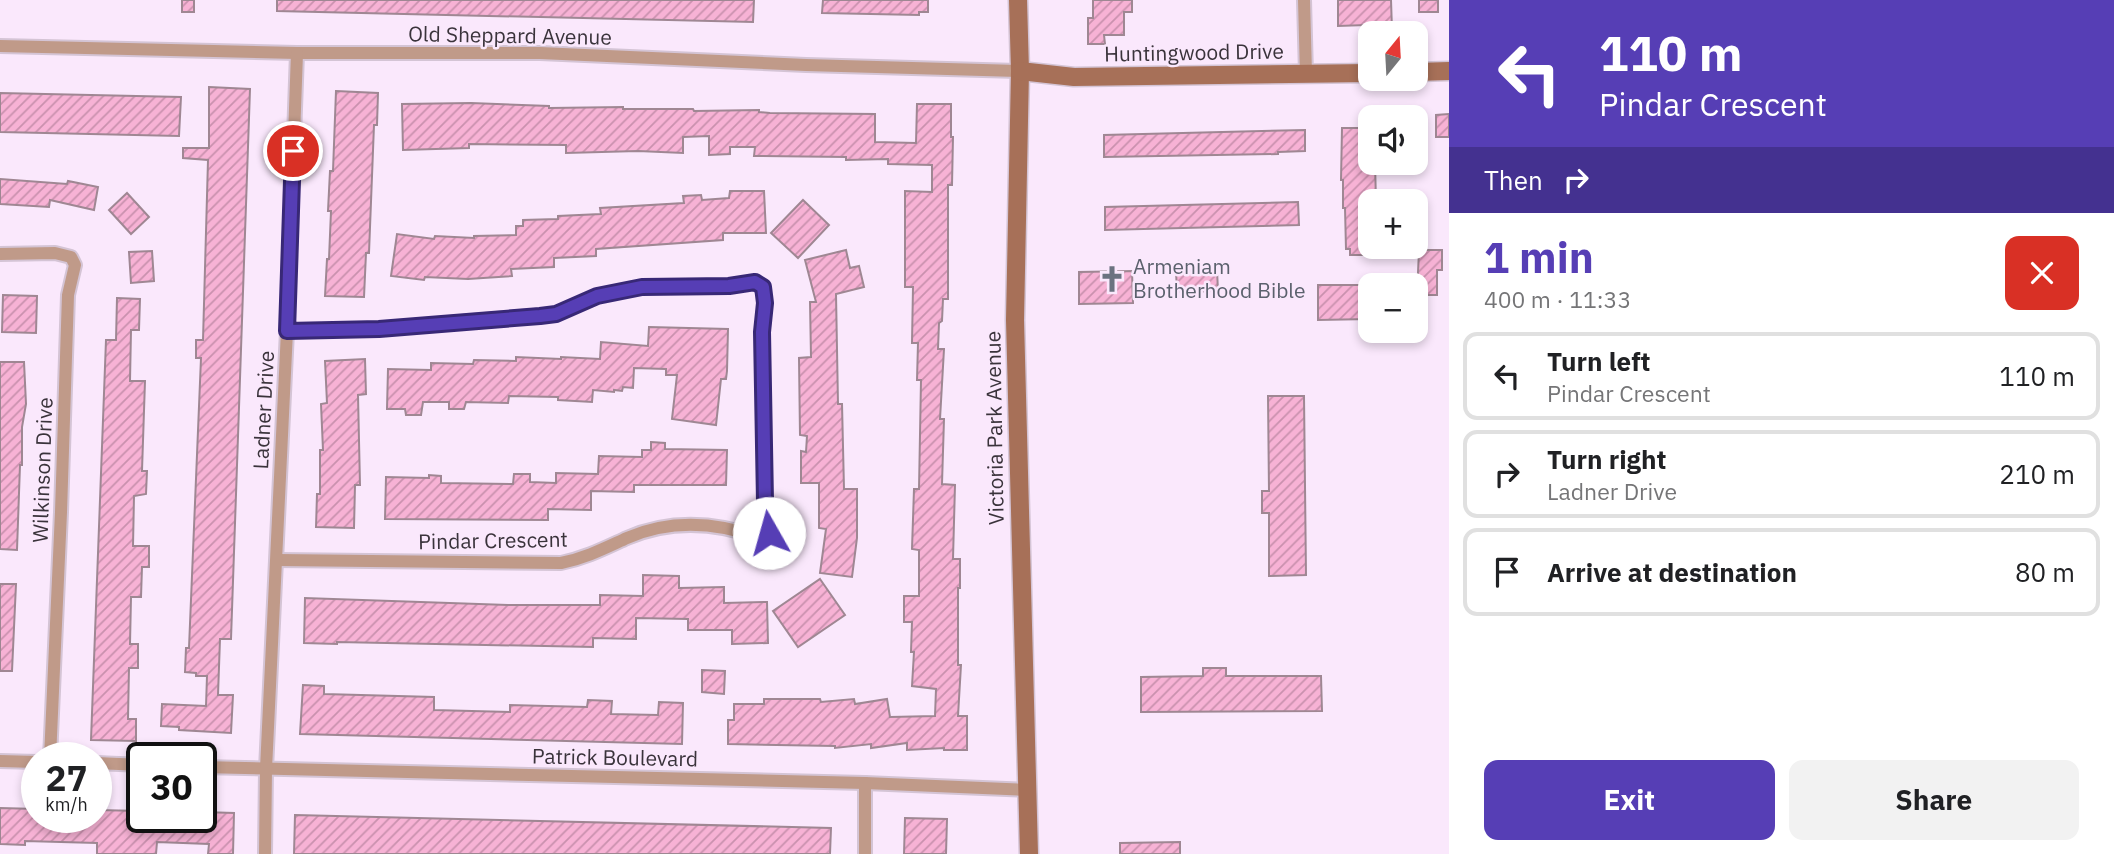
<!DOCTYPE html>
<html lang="en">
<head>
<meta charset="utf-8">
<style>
  :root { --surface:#fff; --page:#f2f2f2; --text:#202124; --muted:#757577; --line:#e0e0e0; --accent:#563eb5 }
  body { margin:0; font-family:"IBM Plex Sans",sans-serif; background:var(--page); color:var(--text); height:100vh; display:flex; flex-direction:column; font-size:26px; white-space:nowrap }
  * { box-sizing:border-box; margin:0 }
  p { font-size:23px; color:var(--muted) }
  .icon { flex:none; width:38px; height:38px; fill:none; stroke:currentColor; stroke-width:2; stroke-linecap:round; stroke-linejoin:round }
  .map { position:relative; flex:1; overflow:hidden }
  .details { display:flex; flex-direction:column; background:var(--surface); width:665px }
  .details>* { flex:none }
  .hud { background:#563eb5; color:#fff; overflow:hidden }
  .needle { width:46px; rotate:18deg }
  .controls { position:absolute; left:1358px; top:21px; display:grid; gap:14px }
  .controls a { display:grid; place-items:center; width:70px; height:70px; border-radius:14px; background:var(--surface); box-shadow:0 4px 10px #0003; font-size:35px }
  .speed { position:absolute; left:21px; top:742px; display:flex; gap:14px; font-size:35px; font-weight:700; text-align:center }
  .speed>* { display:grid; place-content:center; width:91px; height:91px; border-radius:50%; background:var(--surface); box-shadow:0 4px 10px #0003; line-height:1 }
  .speed small { font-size:18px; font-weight:400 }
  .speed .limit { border:4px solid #111; border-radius:10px; background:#fff; color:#111 }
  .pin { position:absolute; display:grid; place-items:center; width:60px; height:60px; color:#fff; margin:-30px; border:4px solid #fff; border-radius:50%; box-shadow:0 2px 7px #0007 }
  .me { position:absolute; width:77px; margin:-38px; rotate:353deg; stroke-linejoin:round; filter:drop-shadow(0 0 5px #0008) }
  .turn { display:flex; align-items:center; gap:24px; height:147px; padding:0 35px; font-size:32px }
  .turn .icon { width:91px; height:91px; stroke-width:2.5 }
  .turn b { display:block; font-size:49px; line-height:60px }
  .then { display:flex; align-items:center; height:66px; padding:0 35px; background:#0003; gap:14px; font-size:26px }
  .round { display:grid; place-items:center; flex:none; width:74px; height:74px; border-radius:14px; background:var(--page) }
  .head { display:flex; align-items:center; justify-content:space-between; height:119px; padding:0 35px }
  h1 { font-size:42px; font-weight:700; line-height:52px; color:var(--accent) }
  .button { display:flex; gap:14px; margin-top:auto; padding:14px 35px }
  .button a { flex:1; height:80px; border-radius:14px; background:var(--accent); color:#fff; font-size:28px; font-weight:700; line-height:80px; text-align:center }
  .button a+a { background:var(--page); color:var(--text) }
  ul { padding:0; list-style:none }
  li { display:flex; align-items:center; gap:21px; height:88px; margin:0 14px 10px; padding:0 21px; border:4px solid var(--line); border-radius:14px }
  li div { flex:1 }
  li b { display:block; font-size:26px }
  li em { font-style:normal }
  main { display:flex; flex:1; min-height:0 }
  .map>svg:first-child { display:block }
  .building { fill:url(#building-hatch); stroke:#9f8793; stroke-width:2 }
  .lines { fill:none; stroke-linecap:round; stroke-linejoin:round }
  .street-casing { stroke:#d4c4d5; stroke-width:16 }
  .secondary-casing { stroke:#d4c4d5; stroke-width:21 }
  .street { stroke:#c09a89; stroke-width:12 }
  .secondary { stroke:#a77058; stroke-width:18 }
  .route-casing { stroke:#382876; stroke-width:18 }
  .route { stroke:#563eb5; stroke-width:12 }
  .labels { text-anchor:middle; stroke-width:5; stroke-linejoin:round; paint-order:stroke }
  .street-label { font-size:21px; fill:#3a333b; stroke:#fae8fc }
  .worship-label { font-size:21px; fill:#5b616d; stroke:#fae8fc; text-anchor:start }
</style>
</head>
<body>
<main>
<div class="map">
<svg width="1449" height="854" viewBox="0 0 1449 854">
  <defs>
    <pattern id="building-hatch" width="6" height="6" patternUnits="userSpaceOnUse" patternTransform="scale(1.75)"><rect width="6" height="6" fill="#f7b2d5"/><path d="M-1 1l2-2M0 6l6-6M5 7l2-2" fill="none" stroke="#c991ae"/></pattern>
  </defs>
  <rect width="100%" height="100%" fill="#fae8fc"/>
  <g class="building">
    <rect x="182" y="0" width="12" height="12"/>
    <polygon points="277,0 754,0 753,22 277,11"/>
    <polygon points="823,0 928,0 928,12 919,12 919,15 822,13"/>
    <polygon points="1093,0 1132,0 1132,12 1124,12 1124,35 1104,35 1105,44 1088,44 1088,18 1093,18"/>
    <polygon points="1338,0 1391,0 1392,30 1366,31 1366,25 1338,26"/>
    <rect x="1419" y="0" width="19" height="12"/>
    <polygon points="209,87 250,89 231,639 220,639 218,695 233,695 231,733 179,730 179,727 161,726 162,704 206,706 207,676 196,676 196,673 185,672 186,648 189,648 201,358 196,358 196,340 203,340 208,160 183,158 183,148 209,148"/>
    <polygon points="336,91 378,93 377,125 374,125 369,253 366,253 364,297 325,296 327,259 329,259 331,211 328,211 330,171 333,171"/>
    <polygon points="0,93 181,97 179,136 0,132"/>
    <polygon points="471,103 549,106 549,108 623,107 623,109 693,109 694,111 759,110 759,112 770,113 875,114 875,142 916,143 917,104 951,104 951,137 953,137 952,185 948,185 948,299 943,299 942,321 939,323 938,349 944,349 940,419 944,419 942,484 955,485 953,559 960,559 960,588 958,588 958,665 961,665 958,716 967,716 967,750 944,750 944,748 907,750 907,743 871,748 871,744 835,748 835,746 728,744 728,720 734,720 734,704 764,704 764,699 820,699 821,702 854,699 855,704 887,699 890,717 935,716 936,689 912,686 914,652 911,652 912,622 904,622 904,596 919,596 919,550 912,549 914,489 919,489 921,380 917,380 918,343 912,343 913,287 905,287 905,191 932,192 932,165 888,164 888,159 846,160 846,157 754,156 755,147 730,147 730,154 709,155 709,136 683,137 683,153 638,151 566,153 566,145 469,144 469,148 403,150 402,104"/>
    <polygon points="1449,114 1449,137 1436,137 1436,115"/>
    <polygon points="1342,128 1370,128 1370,163 1375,163 1376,201 1370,201 1370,255 1350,255 1350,249 1346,249 1345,208 1343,208 1343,180 1341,180"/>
    <polygon points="1305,130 1305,151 1278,152 1278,154 1104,157 1104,135"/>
    <polygon points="0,179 67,184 68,181 98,187 94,210 50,200 49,207 0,204"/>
    <polygon points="730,191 764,191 766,233 723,233 723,240 596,249 596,256 554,258 554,267 511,269 512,276 468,279 425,277 424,280 391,276 397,234 434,239 435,236 474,238 474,236 516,235 516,226 523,226 523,220 558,219 558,216 601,214 600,208 684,203 683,196 701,195 702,200 729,198"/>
    <polygon points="127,193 149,217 131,234 109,210"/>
    <polygon points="803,200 829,225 798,258 771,233"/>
    <polygon points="1298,202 1299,225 1105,230 1105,207"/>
    <polygon points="846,250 850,268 859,266 864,287 836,294 838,404 842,404 844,489 857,489 857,538 852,577 820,573 826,529 819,528 819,483 801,483 801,451 806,452 807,436 800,435 799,358 811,357 810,302 816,302 805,260"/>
    <polygon points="1419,250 1442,250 1442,270 1437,270 1437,295 1417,295"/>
    <polygon points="152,251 154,281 131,283 129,252"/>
    <polygon points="1217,270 1218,291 1177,292 1176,271"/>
    <polygon points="1132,271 1133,303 1079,304 1079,272"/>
    <polygon points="1318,285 1370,285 1370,319 1318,320"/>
    <polygon points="3,295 37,296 36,333 2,332"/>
    <polygon points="117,298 140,299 139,330 131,330 130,381 145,381 142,471 147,471 146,494 134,496 133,546 149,546 149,567 142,567 141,597 131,597 130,644 138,644 138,668 129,668 128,719 136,719 136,741 91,740 106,340 116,340"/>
    <polygon points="649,327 728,329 727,371 726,379 721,379 716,425 672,419 677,375 666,375 666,369 634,368 633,388 623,387 622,391 614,390 614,392 593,390 592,402 558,400 558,397 509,396 508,403 466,402 464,409 449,409 449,402 423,402 421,415 406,415 405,409 387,409 388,369 431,370 431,363 473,364 474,360 516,361 516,357 561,359 561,357 600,359 601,342 648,346"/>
    <polygon points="365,359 366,394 358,395 360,485 355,485 354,528 316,527 317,494 320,494 320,450 323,450 321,404 327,403 325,361"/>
    <polygon points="0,362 24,362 26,404 22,427 22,465 20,465 17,550 0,549"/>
    <polygon points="1268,396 1304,396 1306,575 1269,576 1269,513 1262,513 1262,491 1269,491"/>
    <polygon points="651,442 665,443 665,449 727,450 726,485 634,485 634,492 591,491 591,510 548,509 548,520 385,519 386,477 429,478 429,475 441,476 441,483 513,484 514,474 530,474 530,482 556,483 556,473 598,474 599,456 642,457 642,450 651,450"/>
    <polygon points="643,575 679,576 679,588 724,587 724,603 767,602 768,643 732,644 732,630 688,630 688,619 636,618 636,639 593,638 593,647 337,642 337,644 304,643 305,598 508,605 600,605 600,595 643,596"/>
    <polygon points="820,579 845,615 798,647 773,611"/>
    <polygon points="0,584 16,584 12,671 0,671"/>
    <polygon points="1203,668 1226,668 1226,676 1321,676 1322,711 1141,712 1141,677 1203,676"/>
    <polygon points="702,670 725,671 724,694 702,692"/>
    <polygon points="303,685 324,686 324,694 434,697 434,710 510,712 510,705 587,707 588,700 612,701 611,714 658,715 659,702 683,703 682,744 300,734"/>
    <polygon points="0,808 37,809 37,817 96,817 96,810 142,811 142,817 203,817 203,812 234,813 233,854 208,854 209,844 157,842 156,854 97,854 97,843 25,841 25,845 0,844"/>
    <polygon points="295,815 831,828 830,854 294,854"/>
    <polygon points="905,818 947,819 946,854 904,854"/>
    <polygon points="1180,842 1180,854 1120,854 1120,843"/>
  </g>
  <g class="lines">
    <defs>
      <g id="street">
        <polyline points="1304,0 1306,74"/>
        <polyline points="0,46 297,53 540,53 806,65 1020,71"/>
        <polyline points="0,254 55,253 71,257 75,265 68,295 61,512 50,758"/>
        <path d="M277,560L561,563C586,558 605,548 627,538C671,519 716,522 760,538L769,533L765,502L762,339L765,303L763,287L755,282L729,286L642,287L597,296L556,314L379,329L287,331"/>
        <polyline points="0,761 37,762"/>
        <polyline points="96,763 142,765"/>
        <polyline points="201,767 865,783 1028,790"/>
        <polyline points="865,783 865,854"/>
        <polyline points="265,854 266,769 287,331 297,53"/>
      </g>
      <g id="secondary">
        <polyline points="1018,0 1020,71 1015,320 1029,854"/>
        <polyline points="1020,71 1074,77 1370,73"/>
        <polyline points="1416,72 1449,71"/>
      </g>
    </defs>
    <use href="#street" class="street-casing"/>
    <use href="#secondary" class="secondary-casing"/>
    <use href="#street" class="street"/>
    <use href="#secondary" class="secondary"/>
  </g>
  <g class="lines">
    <defs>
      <polyline id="route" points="293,151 287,331 379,329 540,316 556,314 597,296 642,287 729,286 755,282 763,287 765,303 762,332 765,502 769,533"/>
    </defs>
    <use href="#route" class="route-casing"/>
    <use href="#route" class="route"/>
  </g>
  <defs>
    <symbol id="church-bare" viewBox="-9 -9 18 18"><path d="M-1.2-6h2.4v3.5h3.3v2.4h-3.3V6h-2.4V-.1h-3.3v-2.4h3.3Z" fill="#6b7280" stroke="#fae8fc" stroke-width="2.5" paint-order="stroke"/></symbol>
  </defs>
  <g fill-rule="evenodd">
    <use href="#church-bare" x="1093" y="260" width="38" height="38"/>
  </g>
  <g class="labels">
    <g class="street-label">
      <text transform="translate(510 36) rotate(1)" y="7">Old Sheppard Avenue</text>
      <text transform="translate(1194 53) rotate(-1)" y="7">Huntingwood Drive</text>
      <text transform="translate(264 410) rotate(-87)" y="7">Ladner Drive</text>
      <text transform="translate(995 428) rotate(-91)" y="7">Victoria Park Avenue</text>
      <text transform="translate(43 470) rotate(-88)" y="7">Wilkinson Drive</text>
      <text transform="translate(493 541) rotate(-1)" y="7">Pindar Crescent</text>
      <text transform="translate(615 758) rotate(1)" y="7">Patrick Boulevard</text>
    </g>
    <g class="worship-label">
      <text x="1133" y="274">Armeniam<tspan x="1133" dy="24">Brotherhood Bible</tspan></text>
    </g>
  </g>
</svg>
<div class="controls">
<a><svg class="needle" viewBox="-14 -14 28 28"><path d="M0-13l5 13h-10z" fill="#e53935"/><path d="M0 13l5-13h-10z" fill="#757577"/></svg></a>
<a><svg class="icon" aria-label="sound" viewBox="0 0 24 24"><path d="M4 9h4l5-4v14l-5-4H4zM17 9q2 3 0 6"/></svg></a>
<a>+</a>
<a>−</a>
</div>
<div class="speed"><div>27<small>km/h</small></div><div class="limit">30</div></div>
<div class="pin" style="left:293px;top:151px;background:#d93025"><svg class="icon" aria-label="arrive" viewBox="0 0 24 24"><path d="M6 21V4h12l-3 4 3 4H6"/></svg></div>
<svg class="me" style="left:769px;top:533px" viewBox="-20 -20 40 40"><circle r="19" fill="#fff"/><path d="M0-13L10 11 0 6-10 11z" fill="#563eb5"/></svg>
</div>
<section class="details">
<div class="hud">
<div class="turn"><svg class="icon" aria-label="left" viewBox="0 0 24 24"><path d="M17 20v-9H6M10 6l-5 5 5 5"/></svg><div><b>110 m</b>Pindar Crescent</div></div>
<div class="then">Then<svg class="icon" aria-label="right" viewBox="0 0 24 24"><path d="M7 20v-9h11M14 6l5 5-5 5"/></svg></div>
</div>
<div class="head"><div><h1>1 min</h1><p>400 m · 11:33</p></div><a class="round" style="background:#d93025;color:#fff"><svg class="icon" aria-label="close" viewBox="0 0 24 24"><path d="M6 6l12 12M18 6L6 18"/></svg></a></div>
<ul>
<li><svg class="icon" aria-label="left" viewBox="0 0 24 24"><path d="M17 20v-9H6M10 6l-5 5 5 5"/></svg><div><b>Turn left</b><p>Pindar Crescent</p></div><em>110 m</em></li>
<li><svg class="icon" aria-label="right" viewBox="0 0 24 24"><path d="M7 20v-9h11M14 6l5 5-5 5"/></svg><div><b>Turn right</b><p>Ladner Drive</p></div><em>210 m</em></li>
<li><svg class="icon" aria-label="arrive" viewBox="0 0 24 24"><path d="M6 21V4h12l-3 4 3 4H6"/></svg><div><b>Arrive at destination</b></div><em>80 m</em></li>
</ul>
<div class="button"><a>Exit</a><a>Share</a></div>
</section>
</main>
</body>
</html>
